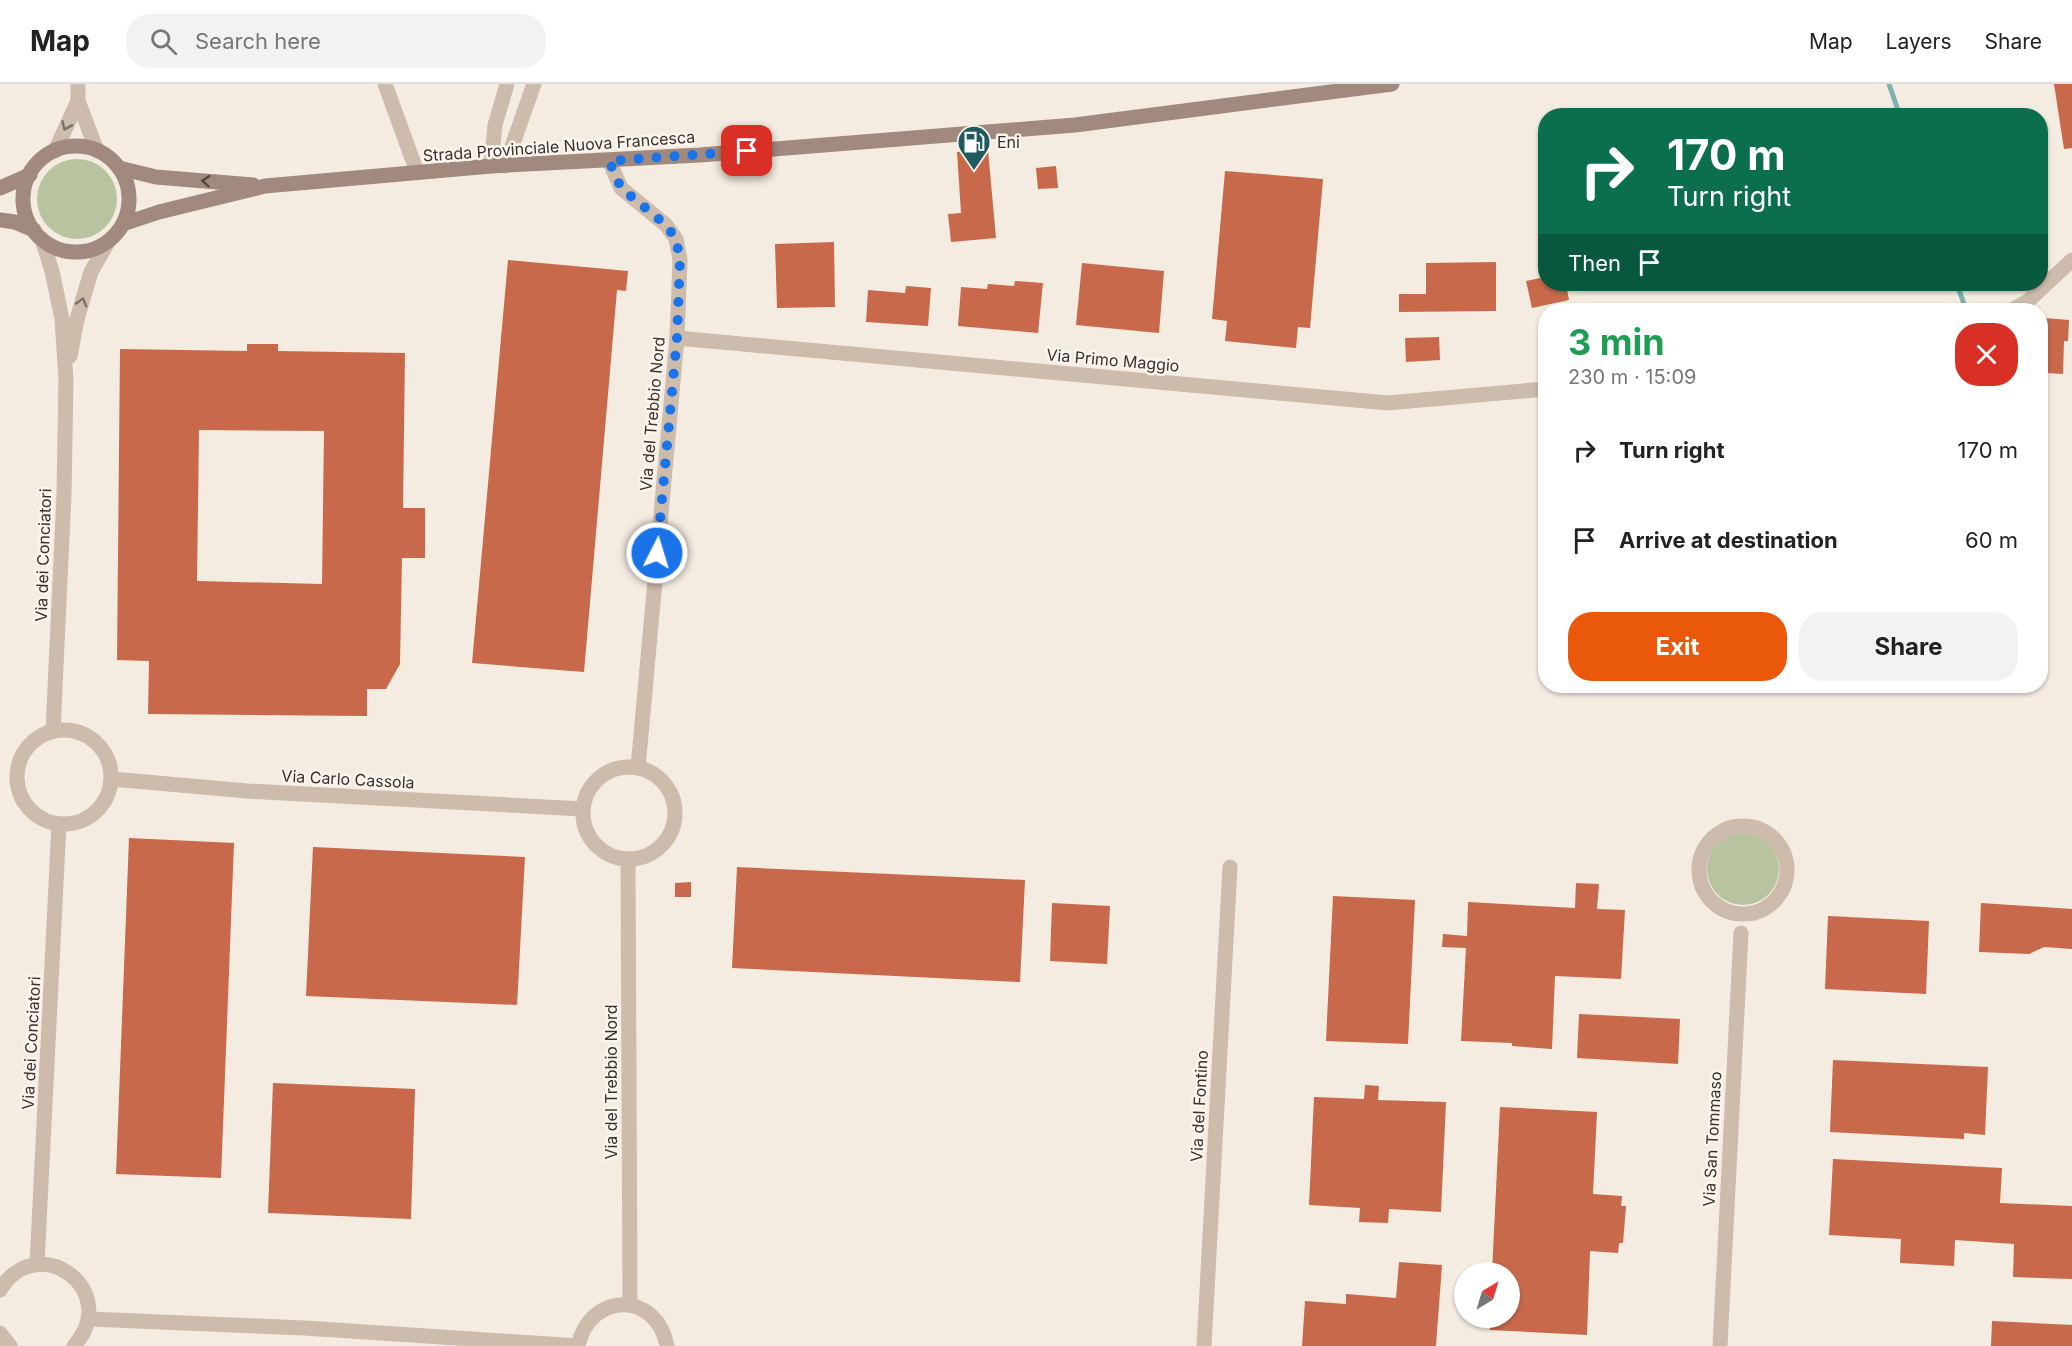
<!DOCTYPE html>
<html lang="en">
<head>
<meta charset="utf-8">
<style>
  :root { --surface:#fff; --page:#f2f2f2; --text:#222; --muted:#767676; --line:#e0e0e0; --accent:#ea580c }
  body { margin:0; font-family:Inter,sans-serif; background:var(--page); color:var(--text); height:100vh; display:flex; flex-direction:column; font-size:22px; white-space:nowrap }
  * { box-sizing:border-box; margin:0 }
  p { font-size:20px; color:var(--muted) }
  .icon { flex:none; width:33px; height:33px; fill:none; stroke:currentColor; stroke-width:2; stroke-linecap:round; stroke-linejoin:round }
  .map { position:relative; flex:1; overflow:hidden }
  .panel { position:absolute; left:1538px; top:219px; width:510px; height:390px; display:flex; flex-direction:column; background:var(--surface); border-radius:24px; box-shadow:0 2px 4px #0004 }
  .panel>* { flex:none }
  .hud { position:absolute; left:1538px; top:24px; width:510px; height:183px; border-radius:24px; box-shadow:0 2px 4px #0004; background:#0b6e4f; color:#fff; overflow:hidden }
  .needle { width:39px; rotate:38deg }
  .controls { position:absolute; left:1454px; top:1178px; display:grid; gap:12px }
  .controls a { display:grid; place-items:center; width:66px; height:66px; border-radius:50%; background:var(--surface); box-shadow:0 2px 4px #0004; font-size:30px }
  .pin { position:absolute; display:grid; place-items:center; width:51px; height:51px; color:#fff; margin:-26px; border-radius:12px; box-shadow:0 3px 9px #0006 }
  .me { position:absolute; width:66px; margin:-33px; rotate:5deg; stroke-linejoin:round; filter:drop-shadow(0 0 4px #0008) }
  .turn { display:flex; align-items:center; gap:21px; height:126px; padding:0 30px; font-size:27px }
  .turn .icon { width:78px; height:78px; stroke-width:2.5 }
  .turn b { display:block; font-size:42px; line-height:51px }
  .then { display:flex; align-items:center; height:57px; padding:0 30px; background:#0003; gap:12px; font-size:22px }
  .round { display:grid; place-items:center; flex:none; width:63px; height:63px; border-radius:24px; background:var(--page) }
  .overview { display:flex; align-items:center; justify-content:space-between; height:102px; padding:0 30px }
  h1 { font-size:36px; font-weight:700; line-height:45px; color:#1e9e55 }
  .action { display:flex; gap:12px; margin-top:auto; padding:12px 30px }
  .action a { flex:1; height:69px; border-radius:24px; background:var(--accent); color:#fff; font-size:24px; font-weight:700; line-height:69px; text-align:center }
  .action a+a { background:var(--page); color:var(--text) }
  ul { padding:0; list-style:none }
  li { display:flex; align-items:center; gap:18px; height:90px; padding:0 30px }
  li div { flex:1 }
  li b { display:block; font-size:22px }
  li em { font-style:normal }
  header { display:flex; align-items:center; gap:36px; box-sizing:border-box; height:84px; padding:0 30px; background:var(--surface); border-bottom:2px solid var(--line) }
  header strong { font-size:28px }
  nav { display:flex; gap:33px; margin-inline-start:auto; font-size:21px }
  .search { width:420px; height:54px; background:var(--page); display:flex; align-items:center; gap:15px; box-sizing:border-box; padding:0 21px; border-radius:24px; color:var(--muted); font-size:22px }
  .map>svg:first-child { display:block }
  .green { fill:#b8c4a0 }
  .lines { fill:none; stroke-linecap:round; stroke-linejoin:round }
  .stream { stroke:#7fb0b2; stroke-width:5 }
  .building { fill:#c8694b; fill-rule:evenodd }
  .street { stroke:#cdbbac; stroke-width:15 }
  .secondary { stroke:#a18a7d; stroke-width:15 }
  .oneway { stroke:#7d6f65 }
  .oneway2 { stroke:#544640 }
  .route { stroke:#1a73e8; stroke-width:10; stroke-dasharray:0 18 }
  .labels { text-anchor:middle; stroke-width:5; stroke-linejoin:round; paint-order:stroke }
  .poi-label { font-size:16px; fill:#3b302b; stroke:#fbf5ee; text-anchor:start }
  .street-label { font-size:16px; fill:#3b302b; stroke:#fbf5ee }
</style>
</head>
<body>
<header>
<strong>Map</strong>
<div class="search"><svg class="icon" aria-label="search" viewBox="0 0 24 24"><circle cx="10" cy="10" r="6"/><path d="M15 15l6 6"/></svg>Search here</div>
<nav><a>Map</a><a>Layers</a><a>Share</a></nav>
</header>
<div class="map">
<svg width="2072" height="1262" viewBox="0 0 2072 1262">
  <rect width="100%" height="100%" fill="#f4ebe1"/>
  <g class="green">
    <circle cx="77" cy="115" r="40"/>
    <circle cx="1743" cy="785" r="36"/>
  </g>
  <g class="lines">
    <g class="stream">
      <polyline points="1889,0 1900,32"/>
      <polyline points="1957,200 1966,226"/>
    </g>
  </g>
  <g class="building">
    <polygon points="2054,0 2072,0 2072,64 2064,65"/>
    <polygon points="988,66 996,154 951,158 948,130 961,129 957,68"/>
    <polygon points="1056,82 1058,104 1038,105 1036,84"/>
    <polygon points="1225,87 1323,95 1310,244 1298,243 1296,264 1225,257 1227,237 1212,235"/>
    <polygon points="834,158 835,223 777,224 775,160"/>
    <polygon points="508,176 628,187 626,207 617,206 584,588 472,579"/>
    <polygon points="1496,178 1496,227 1399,228 1399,210 1426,210 1426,179"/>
    <polygon points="1082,179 1164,187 1159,249 1076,241"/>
    <polygon points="1545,193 1545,200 1566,200 1569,216 1532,224 1526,197"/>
    <polygon points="1015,197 1043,199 1038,249 958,242 961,203 987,205 988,200 1014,202"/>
    <polygon points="906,202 931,204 928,242 866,238 868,206 905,209"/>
    <polygon points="2044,234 2069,236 2068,257 2064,257 2063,290 2045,289 2045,282 2043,282 2046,256 2043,256"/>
    <polygon points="1439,253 1440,276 1406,278 1405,254"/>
    <path d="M247,260H278V267L405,269L403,424H425V474H402L400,580L386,605H367V632L148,630L149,577L117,576L120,265L247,267ZM199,346L324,347L322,500L197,497Z"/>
    <polygon points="129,754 234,759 221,1094 116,1090"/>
    <polygon points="313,763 525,773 517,921 306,912"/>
    <polygon points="737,783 1025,796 1020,898 732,884"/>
    <polygon points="691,798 691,813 675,813 675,799"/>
    <polygon points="1576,799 1599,800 1597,825 1625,826 1621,895 1555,892 1552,965 1512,962 1512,959 1461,957 1466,864 1442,863 1443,850 1467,852 1468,818 1575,824"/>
    <polygon points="1333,812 1415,816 1408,960 1326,957"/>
    <polygon points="1052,819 1110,822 1107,880 1050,877"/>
    <polygon points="1981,819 2072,825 2072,865 2044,863 2029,870 1979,868"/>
    <polygon points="1828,832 1929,837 1926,910 1825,905"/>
    <polygon points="1579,930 1680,935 1678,980 1577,974"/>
    <polygon points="1833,976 1988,983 1985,1051 1964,1049 1964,1055 1830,1048"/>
    <polygon points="273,999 415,1005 411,1135 268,1129"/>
    <polygon points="1365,1001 1379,1002 1378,1016 1446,1018 1441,1128 1389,1125 1388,1139 1359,1138 1360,1124 1309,1121 1314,1013 1364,1015"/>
    <polygon points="1500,1023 1597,1028 1593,1110 1622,1112 1621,1122 1626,1122 1623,1159 1619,1159 1618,1169 1590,1167 1587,1251 1490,1246 1490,1233 1509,1233 1509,1188 1492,1188"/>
    <polygon points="1833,1075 2002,1084 2000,1119 2072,1122 2072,1195 2013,1193 2014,1160 1955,1156 1954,1182 1900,1179 1901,1155 1829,1151"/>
    <polygon points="1399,1178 1442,1181 1436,1262 1302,1262 1305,1217 1346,1220 1346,1210 1396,1214"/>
    <polygon points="1992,1237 2072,1241 2072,1262 1991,1262"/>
  </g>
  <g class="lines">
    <g class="street">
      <polyline points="78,0 78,17 97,67"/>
      <polyline points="385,0 417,88"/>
      <polyline points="55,67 78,17"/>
      <polyline points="609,77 621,104 666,141 676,155 680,176 677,254 638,684"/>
      <polyline points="491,82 495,41 507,0"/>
      <polyline points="505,82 534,0"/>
      <polyline points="42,155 52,187 62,235 66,296 64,411 53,647"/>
      <polyline points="2012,226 2028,217 2072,176"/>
      <polyline points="677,254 1388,319 1545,305"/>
      <polyline points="70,272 77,235 91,188 108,158"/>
      <circle cx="64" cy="693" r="47"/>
      <circle cx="629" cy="729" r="46"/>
      <polyline points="112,695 247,707 583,725"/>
      <circle cx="1743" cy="786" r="44"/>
      <polyline points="628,775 630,1221"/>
      <polyline points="37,1180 59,740"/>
      <path d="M0,1206C38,1144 123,1207 74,1262"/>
      <polyline points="89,1235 305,1244 578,1262"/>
      <polyline points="0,1249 10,1262"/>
      <path d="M578,1262C590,1207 657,1207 667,1262"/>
      <polyline points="1204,1262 1230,783"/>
      <polyline points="1720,1262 1741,849"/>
    </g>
    <g class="secondary">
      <circle cx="76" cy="115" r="53"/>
      <polyline points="119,84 156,93 253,101"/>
      <polyline points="0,104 30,91"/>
      <polyline points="0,136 15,138 34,146"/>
      <polyline points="123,140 159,128 265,102 491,82 700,71 1075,41 1392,0"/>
    </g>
  </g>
  <defs><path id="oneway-chevron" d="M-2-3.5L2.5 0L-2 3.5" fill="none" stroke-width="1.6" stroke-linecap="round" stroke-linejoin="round" transform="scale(1.5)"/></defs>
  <g class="oneway">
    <use href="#oneway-chevron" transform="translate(66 42) rotate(114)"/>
    <use href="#oneway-chevron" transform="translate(82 218) rotate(-74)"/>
  </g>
  <use class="oneway2" href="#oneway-chevron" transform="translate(206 97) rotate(-175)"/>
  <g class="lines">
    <polyline class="route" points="657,469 677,254 680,176 676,155 666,141 621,104 609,77 747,67"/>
  </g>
  <defs>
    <symbol id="fuel-pin" viewBox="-11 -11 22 30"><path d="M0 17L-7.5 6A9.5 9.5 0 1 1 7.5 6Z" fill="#1f5a5e" stroke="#fbf5ee"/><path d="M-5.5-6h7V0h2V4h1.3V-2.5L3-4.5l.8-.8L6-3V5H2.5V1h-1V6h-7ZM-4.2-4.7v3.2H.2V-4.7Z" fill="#fff"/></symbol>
  </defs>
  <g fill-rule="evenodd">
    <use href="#fuel-pin" x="955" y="39" width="38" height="52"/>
  </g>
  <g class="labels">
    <g class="poi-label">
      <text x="997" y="64">Eni</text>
    </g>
    <g class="street-label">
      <text transform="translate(559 62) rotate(-4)" y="6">Strada Provinciale Nuova Francesca</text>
      <text transform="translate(1113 276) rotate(5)" y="6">Via Primo Maggio</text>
      <text transform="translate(652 330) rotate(-85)" y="6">Via del Trebbio Nord</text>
      <text transform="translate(43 471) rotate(-88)" y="6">Via dei Conciatori</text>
      <text transform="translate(348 695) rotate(3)" y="6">Via Carlo Cassola</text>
      <text transform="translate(31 959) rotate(-87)" y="6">Via dei Conciatori</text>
      <text transform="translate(611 998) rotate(-90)" y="6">Via del Trebbio Nord</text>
      <text transform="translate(1199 1022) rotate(-87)" y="6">Via del Fontino</text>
      <text transform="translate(1712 1055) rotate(-87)" y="6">Via San Tommaso</text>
    </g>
  </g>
</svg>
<div class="controls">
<a><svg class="needle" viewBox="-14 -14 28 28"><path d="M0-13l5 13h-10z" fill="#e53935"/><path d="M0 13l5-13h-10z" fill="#767676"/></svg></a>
</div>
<div class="pin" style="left:747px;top:67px;background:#d93025"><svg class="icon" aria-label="arrive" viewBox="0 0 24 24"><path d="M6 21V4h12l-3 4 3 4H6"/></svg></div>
<svg class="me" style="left:657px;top:469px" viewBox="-20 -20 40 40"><circle r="17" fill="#1a73e8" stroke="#fff" stroke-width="3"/><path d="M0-11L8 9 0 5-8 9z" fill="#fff"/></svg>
<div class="hud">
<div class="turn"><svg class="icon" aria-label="right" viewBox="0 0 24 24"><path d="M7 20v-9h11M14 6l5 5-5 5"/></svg><div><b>170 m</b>Turn right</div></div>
<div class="then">Then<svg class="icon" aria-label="arrive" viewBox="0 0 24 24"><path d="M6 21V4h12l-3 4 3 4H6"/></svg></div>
</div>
<section class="panel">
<div class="overview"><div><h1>3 min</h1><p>230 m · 15:09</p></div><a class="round" style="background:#d93025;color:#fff"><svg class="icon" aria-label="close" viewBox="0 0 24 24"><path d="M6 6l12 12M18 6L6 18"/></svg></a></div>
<ul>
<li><svg class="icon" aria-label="right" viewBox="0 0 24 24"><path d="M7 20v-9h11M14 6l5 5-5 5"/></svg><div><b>Turn right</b></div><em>170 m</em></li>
<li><svg class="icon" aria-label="arrive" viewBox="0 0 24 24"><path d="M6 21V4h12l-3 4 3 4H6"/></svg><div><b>Arrive at destination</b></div><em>60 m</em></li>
</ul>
<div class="action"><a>Exit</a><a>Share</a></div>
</section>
</div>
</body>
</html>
